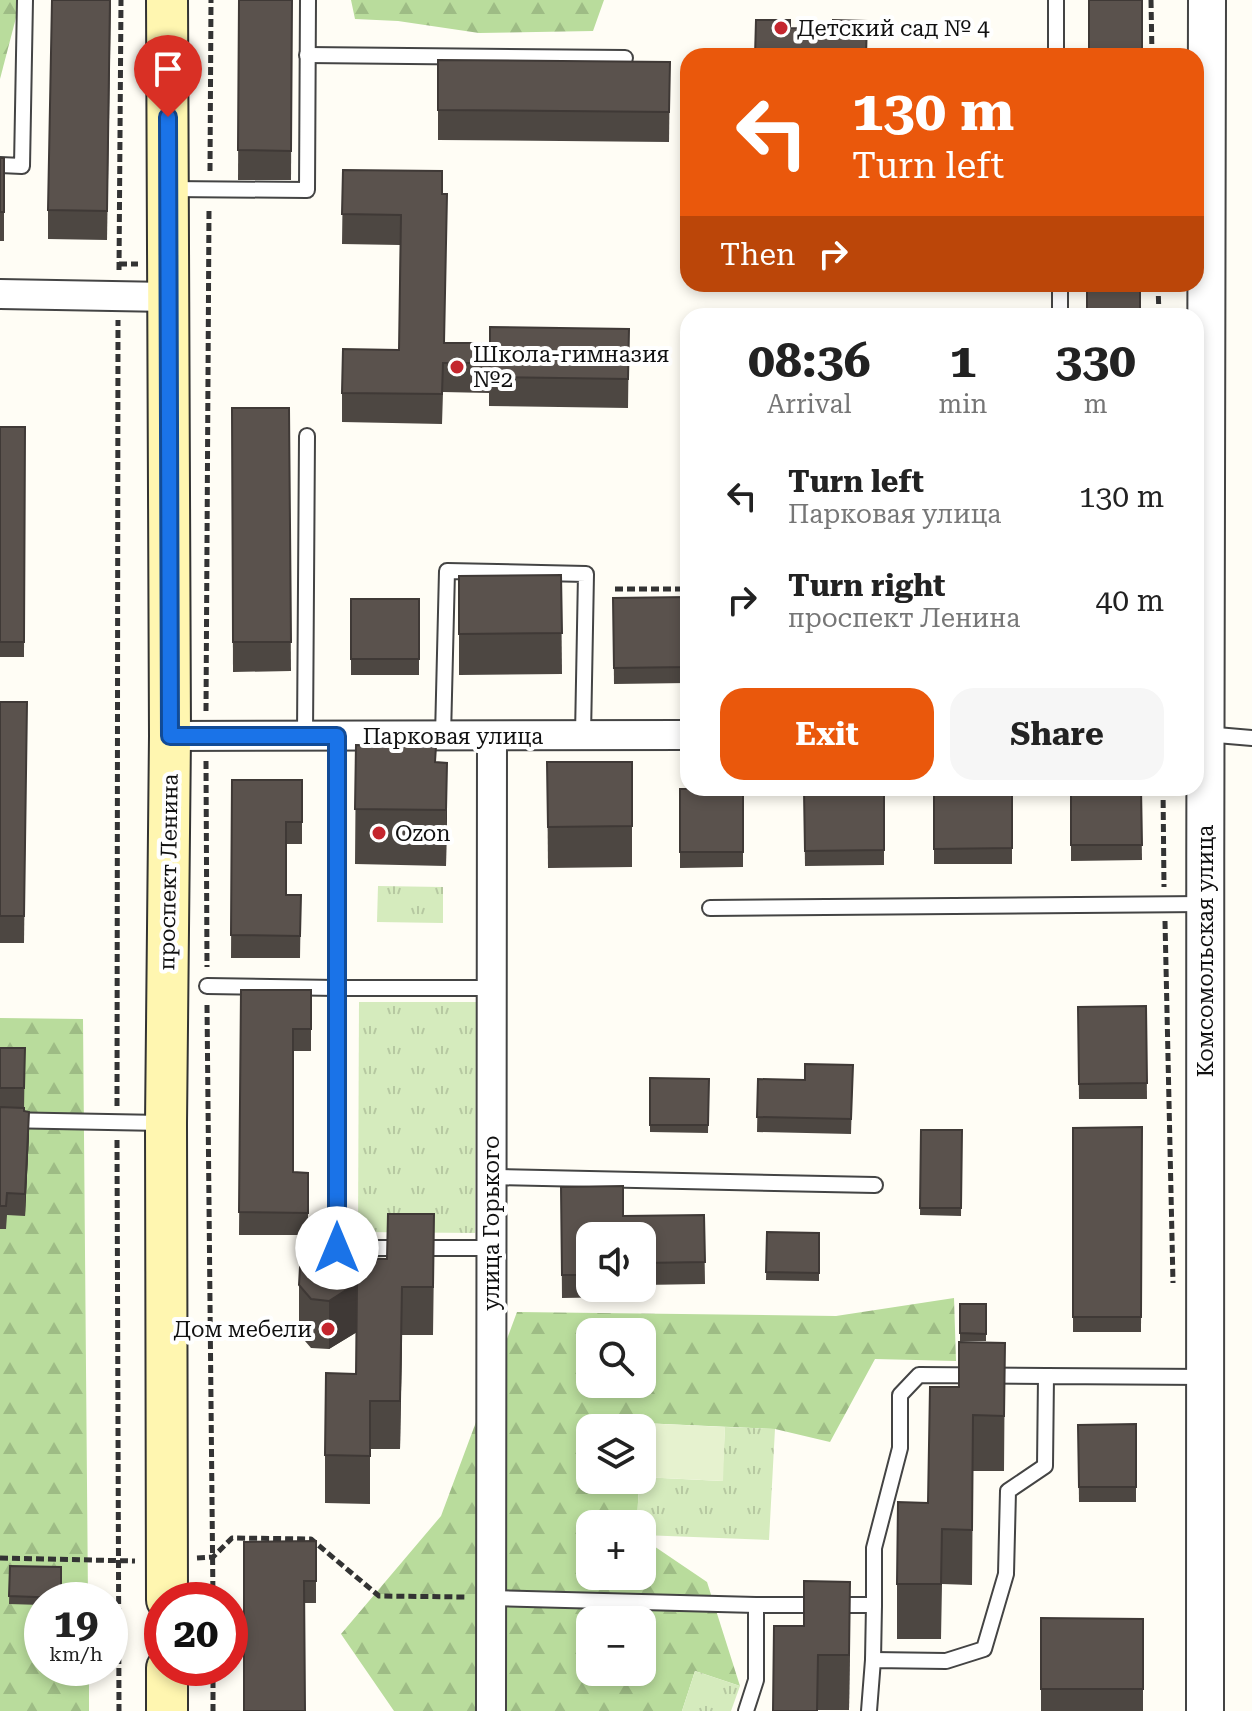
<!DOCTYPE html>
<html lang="en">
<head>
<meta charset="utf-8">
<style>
  :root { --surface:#fff; --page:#f6f6f6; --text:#222; --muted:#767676; --accent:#ea580c }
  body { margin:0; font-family:"Roboto Serif",serif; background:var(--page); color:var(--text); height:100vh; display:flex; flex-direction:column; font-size:30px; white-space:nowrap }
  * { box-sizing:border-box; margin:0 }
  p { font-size:26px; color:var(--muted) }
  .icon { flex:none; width:44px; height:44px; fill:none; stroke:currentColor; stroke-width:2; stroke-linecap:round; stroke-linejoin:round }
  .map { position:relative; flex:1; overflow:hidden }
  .details { position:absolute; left:680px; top:308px; width:524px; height:488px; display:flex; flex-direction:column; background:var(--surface); border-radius:24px; box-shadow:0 4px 12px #0003 }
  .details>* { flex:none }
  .banner { position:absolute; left:680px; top:48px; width:524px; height:244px; border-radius:24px; box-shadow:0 4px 12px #0003; background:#ea580c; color:#fff; overflow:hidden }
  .controls { position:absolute; left:576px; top:1222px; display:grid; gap:16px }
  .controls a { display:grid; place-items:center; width:80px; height:80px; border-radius:16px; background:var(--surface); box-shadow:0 4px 12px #0003; font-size:40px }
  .speed { position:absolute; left:24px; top:1582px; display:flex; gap:16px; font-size:40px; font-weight:700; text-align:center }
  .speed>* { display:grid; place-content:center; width:104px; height:104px; border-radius:50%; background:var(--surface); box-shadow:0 4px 12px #0003; line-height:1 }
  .speed small { font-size:20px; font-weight:400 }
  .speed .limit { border:12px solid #d22; background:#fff; color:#111 }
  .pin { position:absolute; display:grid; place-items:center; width:68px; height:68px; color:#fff; margin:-82px -34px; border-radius:50% 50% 50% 0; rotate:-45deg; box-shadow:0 0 8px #0007 }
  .pin .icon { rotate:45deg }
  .me { position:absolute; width:88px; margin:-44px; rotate:0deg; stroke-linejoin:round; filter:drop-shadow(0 0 6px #0008) }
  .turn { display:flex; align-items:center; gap:28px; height:168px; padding:0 40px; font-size:36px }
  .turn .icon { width:104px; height:104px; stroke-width:2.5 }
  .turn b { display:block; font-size:56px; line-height:68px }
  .then { display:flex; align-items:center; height:76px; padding:0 40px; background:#0003; gap:16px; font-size:30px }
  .eta { display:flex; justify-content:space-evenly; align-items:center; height:136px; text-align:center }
  .eta b { font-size:48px; font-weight:700; line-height:56px }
  .action { display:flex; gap:16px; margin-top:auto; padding:16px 40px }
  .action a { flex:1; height:92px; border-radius:24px; background:var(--accent); color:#fff; font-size:32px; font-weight:700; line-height:92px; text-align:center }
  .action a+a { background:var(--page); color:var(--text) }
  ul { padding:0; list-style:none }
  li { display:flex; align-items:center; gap:24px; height:104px; padding:0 40px }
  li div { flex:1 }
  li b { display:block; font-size:30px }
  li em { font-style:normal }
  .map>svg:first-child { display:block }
  .forest { fill:url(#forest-firs); fill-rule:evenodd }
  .park { fill:url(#park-tufts) }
  .pitch { fill:#e6f2cf }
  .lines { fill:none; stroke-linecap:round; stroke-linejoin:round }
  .service-casing { stroke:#444; stroke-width:18 }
  .minor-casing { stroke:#444; stroke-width:32 }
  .tertiary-casing { stroke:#444; stroke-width:40 }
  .secondary-casing { stroke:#333; stroke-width:44 }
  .path { stroke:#333; stroke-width:5; stroke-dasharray:8 4; stroke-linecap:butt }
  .service { stroke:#fff; stroke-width:14 }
  .minor { stroke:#fff; stroke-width:28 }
  .tertiary { stroke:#fff; stroke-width:36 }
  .secondary { stroke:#fff6b0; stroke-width:40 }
  .wall { fill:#4d4742 }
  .shaded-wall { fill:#3f3936 }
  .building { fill:#5a524d; stroke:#3f3936; stroke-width:2 }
  .route-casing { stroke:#114b97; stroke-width:20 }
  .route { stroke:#1a73e8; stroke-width:14 }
  .poi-dot { fill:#c4262e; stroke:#fff; stroke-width:3 }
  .labels { text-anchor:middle; stroke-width:8; stroke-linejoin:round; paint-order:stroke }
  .poi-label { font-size:22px; fill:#111; stroke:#fff; text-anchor:start }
  .street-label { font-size:22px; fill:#111; stroke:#fff }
</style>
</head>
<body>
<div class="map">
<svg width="1252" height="1711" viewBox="0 0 1252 1711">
  <defs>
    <pattern id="forest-firs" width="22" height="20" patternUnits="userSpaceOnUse" patternTransform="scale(2)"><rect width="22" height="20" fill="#b9dc9c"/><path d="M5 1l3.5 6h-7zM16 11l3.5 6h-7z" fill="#9ebc85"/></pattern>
    <pattern id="park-tufts" width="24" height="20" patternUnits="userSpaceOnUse" patternTransform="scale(2)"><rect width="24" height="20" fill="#d5ebbd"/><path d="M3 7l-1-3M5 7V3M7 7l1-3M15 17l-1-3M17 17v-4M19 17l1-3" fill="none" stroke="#b6c8a1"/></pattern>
  </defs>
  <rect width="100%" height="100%" fill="#fffdf5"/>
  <g class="forest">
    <polygon points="0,0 17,0 18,10 0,79"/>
    <polygon points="351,0 604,0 593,31 479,33 398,21 355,19"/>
    <polygon points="0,1018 83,1019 88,1600 42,1600 42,1668 89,1668 89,1711 0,1711"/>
    <path d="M954,1298L956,1361L875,1359L830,1442L775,1429L642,1423L641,1428H590V1480H639L637,1524H590V1576H642V1538L707,1582L740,1686L695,1671L682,1711H394L341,1634L441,1516L517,1312L836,1316ZM590,1332H642V1384H590ZM590,1620H642V1672H590Z"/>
  </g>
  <g class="park">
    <polygon points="378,886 443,887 443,923 377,922"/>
    <polygon points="359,1002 476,1002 475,1233 358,1232"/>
    <polygon points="725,1427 775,1429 769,1540 642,1535 642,1524 637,1524 639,1480 642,1480 642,1477 722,1481"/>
    <polygon points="695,1671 740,1686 731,1711 682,1711"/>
  </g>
  <polygon class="pitch" points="641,1423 725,1427 723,1481 642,1477"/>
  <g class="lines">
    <defs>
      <g id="service">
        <polyline points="1056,0 1056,56"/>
        <polyline points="307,55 625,58"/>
        <polyline points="0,165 22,166 25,0"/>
        <polyline points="169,189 307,190 308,0"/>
        <polyline points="1060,284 1060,316"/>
        <polyline points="1205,734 1252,738"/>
        <polyline points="305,736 307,436"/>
        <polyline points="337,736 337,988 492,988"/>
        <polyline points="443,736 447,571 586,574 583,735"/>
        <polyline points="710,908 1204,904"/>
        <polyline points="207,986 337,988 337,1248 491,1248"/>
        <polyline points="0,1120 162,1123"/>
        <polyline points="492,1177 875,1185"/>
        <polyline points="491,1598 756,1605"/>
        <polyline points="873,1660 874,1605"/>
        <polyline points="746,1711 756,1680 756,1605 874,1605 874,1548 900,1448 900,1395 919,1375 1046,1376"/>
        <polyline points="869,1711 873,1660 946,1661 984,1649 1006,1574 1008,1491 1045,1466 1046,1376 1205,1377"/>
      </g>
      <g id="minor">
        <polyline points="0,294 168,297"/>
        <polyline points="170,736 688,735"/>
        <polyline points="491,1711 492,736"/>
      </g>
      <path id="tertiary" d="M1205,1711C1209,1141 1201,570 1207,0"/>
      <g id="secondary">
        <polyline points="167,1600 166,1123 170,736 167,0"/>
        <polyline points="167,1668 167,1711"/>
      </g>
    </defs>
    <use href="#service" class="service-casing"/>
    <use href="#minor" class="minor-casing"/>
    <use href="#tertiary" class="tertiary-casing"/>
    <use href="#secondary" class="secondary-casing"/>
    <g class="path">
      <polyline points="1151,0 1152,56"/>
      <polyline points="210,171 211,0"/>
      <polyline points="119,264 138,264"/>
      <polyline points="119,270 121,0"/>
      <polyline points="1158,284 1159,316"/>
      <polyline points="615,589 688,589"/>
      <polyline points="206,711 209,209"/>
      <polyline points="206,761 207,967"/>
      <polyline points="1163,788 1164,887"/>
      <polyline points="1165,921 1173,1283"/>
      <polyline points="207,1005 213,1600"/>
      <polyline points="117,1106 118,320"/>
      <polyline points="117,1140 119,1711"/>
      <polyline points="0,1558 135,1561"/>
      <polyline points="197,1558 213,1557 232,1538 311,1539 379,1596 466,1597"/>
      <polyline points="213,1668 213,1711"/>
    </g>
    <use href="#service" class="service"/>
    <use href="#minor" class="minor"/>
    <use href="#tertiary" class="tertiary"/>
    <use href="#secondary" class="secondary"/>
  </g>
  <g class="wall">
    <polygon points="111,0 107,240 48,239 48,210"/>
    <polygon points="239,0 292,0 291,180 238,180"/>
    <polygon points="438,60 670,62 669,142 438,140"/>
    <rect x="0" y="158" width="4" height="83"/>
    <polygon points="343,170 442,171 445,343 490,343 629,329 628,408 489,406 489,393 443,392 442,424 342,422 342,393 399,350 400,245 342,244"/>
    <polygon points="232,408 289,408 291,671 233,672"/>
    <polygon points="0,427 25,427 24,657 0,657"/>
    <polygon points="561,575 562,674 459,675 459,576"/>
    <polygon points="688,597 688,683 614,684 613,598"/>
    <rect x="351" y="599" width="68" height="76"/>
    <polygon points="0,702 27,702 24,943 0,943"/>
    <polygon points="356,745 436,762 447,763 446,866 355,864"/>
    <polygon points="547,762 632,762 632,867 548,868"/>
    <polygon points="232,780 302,780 302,844 286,844 286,895 301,895 300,958 231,958"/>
    <rect x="934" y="788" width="78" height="76"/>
    <polygon points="1071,788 1141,788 1142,860 1071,861"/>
    <polygon points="680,789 743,789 743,867 680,868"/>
    <polygon points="884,790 884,865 805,866 804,791"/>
    <polygon points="241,990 311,990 311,1051 293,1051 293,1172 308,1173 308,1235 239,1235"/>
    <polygon points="1146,1006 1147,1099 1079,1099 1078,1007"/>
    <polygon points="0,1048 25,1048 24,1110 29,1134 25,1216 7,1215 6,1229 0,1229"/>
    <polygon points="853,1065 851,1134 757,1132 758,1079 805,1080"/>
    <polygon points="650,1078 709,1079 708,1133 650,1132"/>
    <polygon points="1142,1127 1141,1332 1073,1332 1073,1128"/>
    <polygon points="921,1130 962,1130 961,1216 920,1215"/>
    <polygon points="561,1187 623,1216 704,1215 705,1284 642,1285 642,1236 590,1236 590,1288 623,1288 623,1297 562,1298"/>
    <polygon points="767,1232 819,1233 819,1281 766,1280"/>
    <polygon points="338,1258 434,1262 433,1335 402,1335 400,1449 370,1449 370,1504 325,1503 325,1455 356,1374 357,1332 329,1349 311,1348 299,1334 299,1285"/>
    <rect x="960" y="1304" width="26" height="37"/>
    <polygon points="1005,1343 1004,1471 973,1471 972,1585 942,1584 941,1639 897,1639 897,1584 928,1503 959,1387"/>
    <polygon points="1136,1424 1136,1502 1079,1502 1078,1425"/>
    <polygon points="316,1541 316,1603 305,1603 244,1542"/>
    <polygon points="10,1566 61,1567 61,1600 42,1600 42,1605 9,1604"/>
    <polygon points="1041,1618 1143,1619 1143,1711 1041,1711"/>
    <polygon points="774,1626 850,1637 849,1710 818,1710"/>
  </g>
  <g class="shaded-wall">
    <polygon points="447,763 447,818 446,866 446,810"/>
    <polygon points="29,1112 29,1134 25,1216 25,1194"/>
    <polygon points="357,1283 357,1332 329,1349 329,1301"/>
    <polygon points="402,1287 402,1335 400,1449 400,1401"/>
    <polygon points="850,1582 850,1637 849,1710 849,1655"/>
  </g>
  <g class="building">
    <polygon points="52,0 110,0 107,211 48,210"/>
    <polygon points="239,0 292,0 291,151 238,150"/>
    <rect x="1089" y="0" width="53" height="56"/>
    <polygon points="756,20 790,20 790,28 833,29 833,20 867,21 866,56 755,56"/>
    <polygon points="438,60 670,62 669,112 438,110"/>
    <rect x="0" y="158" width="4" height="54"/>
    <polygon points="343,170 442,171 442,194 447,194 444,343 490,343 490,327 629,329 628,379 489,377 490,363 443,363 442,394 342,393 343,349 399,350 401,215 342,214"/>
    <rect x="1087" y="284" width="53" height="32"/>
    <polygon points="232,408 289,408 291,642 233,642"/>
    <polygon points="0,427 25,427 24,642 0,642"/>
    <polygon points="561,575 562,633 459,634 459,576"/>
    <polygon points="688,597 688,667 614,668 613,598"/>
    <rect x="351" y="599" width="68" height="60"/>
    <polygon points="0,702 27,702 24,916 0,916"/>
    <polygon points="356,745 436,746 435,762 447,763 446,810 355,809"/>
    <polygon points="547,762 632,762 632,826 548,827"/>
    <polygon points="232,780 302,780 302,822 286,822 286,895 301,895 300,936 231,935"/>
    <polygon points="934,788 1012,788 1012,848 934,849"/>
    <polygon points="1071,788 1141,788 1142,845 1071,845"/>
    <rect x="680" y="789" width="63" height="63"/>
    <polygon points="884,790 884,850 805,851 804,791"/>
    <polygon points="241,990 311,990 311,1029 293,1029 293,1172 308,1173 308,1213 239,1212"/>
    <polygon points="1146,1006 1147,1083 1079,1084 1078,1007"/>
    <polygon points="0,1048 25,1048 24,1088 0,1088"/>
    <polygon points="805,1064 853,1065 851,1119 757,1117 758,1079 805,1080"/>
    <polygon points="650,1078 709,1079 708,1125 650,1125"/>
    <polygon points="0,1107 24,1108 24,1111 29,1112 25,1194 7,1193 6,1206 0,1206"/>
    <polygon points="1142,1127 1141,1317 1073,1317 1073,1128"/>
    <polygon points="921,1130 962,1130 961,1208 920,1208"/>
    <polygon points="623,1186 623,1216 704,1215 705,1262 642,1263 642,1236 590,1236 590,1275 562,1275 561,1187"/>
    <polygon points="388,1214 434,1214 433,1287 402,1287 400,1401 370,1401 370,1456 325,1455 326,1373 356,1374 357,1283 329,1301 311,1299 299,1285 300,1267 314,1255 323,1254 338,1258 387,1259"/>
    <polygon points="767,1232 819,1233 819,1273 766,1272"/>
    <polygon points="960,1304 986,1304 986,1334 960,1333"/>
    <polygon points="959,1342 1005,1343 1004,1416 973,1415 972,1530 942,1529 941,1584 897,1584 898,1502 928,1503 930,1387 959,1387"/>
    <polygon points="1136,1424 1136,1487 1079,1487 1078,1425"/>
    <polygon points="316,1541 316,1581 304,1581 305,1711 244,1711 244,1542"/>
    <polygon points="10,1566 61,1567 61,1598 9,1596"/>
    <polygon points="804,1581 850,1582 849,1655 818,1655 817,1711 773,1711 774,1626 804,1626"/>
    <polygon points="1041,1618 1143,1619 1143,1689 1041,1689"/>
  </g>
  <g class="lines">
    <defs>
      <polyline id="route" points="168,117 170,736 337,736 337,1248"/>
    </defs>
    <use href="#route" class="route-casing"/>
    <use href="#route" class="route"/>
  </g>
  <g class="poi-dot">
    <circle cx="781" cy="28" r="8"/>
    <circle cx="457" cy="367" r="8"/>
    <circle cx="379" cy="833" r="8"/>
    <circle cx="328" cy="1329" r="8"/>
  </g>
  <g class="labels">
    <g class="poi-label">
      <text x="797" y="36">Детский сад № 4</text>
      <text x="473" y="362">Школа-гимназия<tspan x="473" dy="25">№2</tspan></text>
      <text x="395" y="841">Ozon</text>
      <text x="312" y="1337" text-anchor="end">Дом мебели</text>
    </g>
    <g class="street-label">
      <text x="453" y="744">Парковая улица</text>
      <text transform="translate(168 872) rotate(-89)" y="8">проспект Ленина</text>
      <text transform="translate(1205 951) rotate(-90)" y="8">Комсомольская улица</text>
      <text transform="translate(491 1223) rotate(-90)" y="8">улица Горького</text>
    </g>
  </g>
</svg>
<div class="controls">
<a><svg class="icon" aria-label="sound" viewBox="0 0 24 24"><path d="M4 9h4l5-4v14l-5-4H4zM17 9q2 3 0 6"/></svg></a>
<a><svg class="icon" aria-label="search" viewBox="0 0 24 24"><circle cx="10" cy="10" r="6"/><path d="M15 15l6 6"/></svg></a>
<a><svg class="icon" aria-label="layers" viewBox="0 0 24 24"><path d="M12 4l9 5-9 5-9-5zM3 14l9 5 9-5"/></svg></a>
<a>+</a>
<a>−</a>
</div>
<div class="speed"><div>19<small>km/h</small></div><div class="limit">20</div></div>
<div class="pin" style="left:168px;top:117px;background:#d93025"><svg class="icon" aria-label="arrive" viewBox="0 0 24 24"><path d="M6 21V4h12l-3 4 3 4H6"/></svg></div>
<svg class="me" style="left:337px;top:1248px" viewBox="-20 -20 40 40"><circle r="19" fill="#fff"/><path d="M0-13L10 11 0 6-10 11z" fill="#1a73e8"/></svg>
<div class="banner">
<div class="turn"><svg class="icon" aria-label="left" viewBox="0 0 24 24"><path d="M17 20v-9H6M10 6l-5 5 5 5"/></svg><div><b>130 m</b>Turn left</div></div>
<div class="then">Then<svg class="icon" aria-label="right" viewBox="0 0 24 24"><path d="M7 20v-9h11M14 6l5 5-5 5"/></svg></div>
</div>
<section class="details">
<div class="eta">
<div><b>08:36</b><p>Arrival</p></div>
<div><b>1</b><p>min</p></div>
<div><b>330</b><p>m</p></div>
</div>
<ul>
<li><svg class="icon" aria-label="left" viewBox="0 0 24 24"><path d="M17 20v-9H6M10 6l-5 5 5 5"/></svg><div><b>Turn left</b><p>Парковая улица</p></div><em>130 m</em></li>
<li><svg class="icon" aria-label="right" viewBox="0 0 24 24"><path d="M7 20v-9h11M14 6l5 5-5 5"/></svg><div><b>Turn right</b><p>проспект Ленина</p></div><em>40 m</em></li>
</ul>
<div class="action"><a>Exit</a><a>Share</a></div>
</section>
</div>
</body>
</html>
